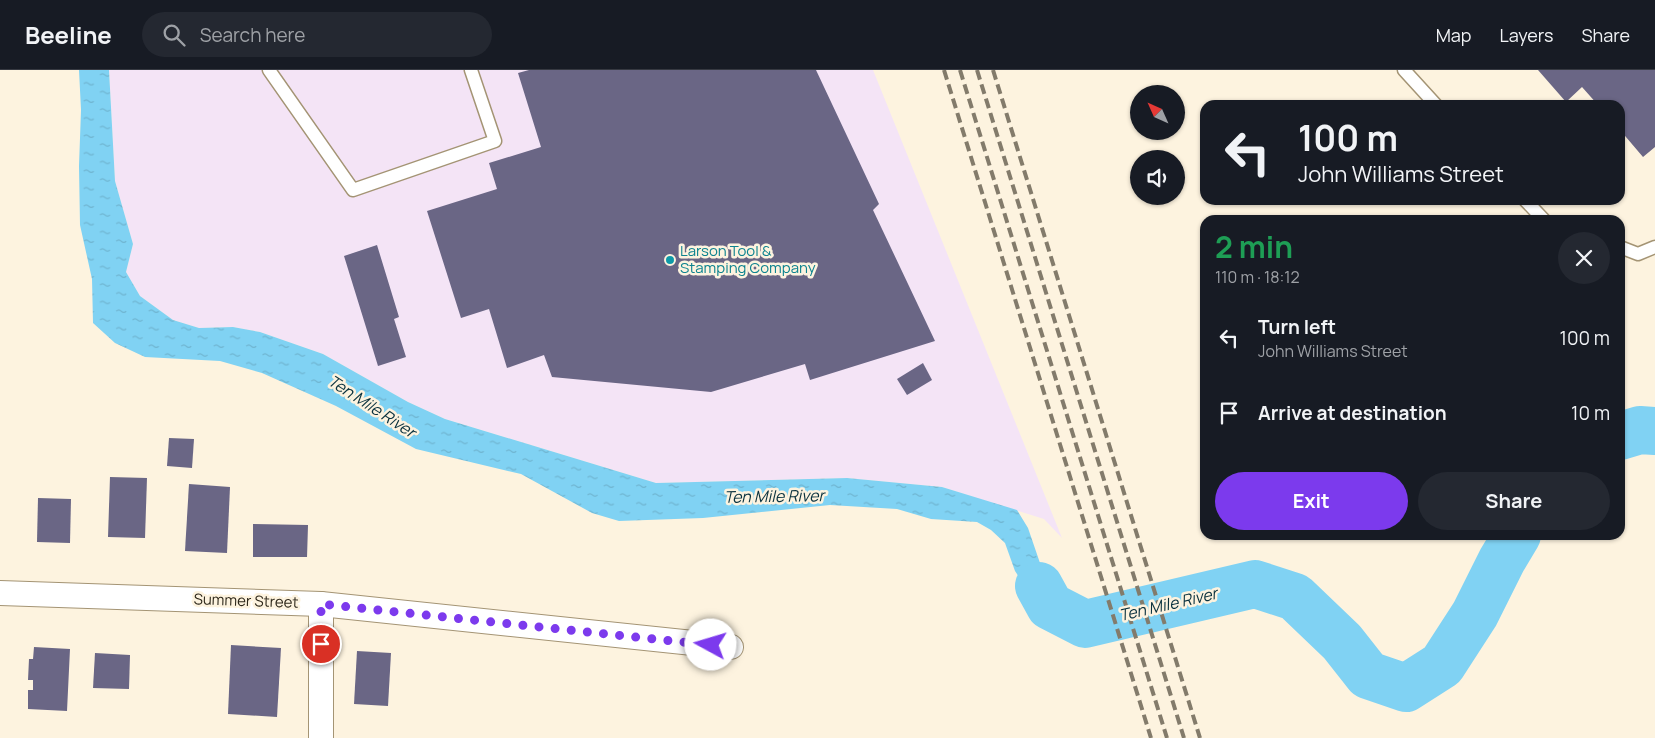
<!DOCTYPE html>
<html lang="en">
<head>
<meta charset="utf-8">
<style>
  :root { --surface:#171b24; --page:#242831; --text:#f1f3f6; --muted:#9ea1a6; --line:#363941; --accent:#7c3aed }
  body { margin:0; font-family:Manrope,sans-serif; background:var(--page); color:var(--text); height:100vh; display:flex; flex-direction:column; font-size:19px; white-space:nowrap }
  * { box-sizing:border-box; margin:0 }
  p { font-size:16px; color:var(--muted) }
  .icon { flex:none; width:28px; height:28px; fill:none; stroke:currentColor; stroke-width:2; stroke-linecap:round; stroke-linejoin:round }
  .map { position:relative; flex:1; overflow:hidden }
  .sheet { position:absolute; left:1200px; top:145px; width:425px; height:325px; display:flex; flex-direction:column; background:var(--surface); border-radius:15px; box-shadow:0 1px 4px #0004 }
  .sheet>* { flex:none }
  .guide { position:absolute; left:1200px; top:30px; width:425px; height:105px; border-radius:15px; box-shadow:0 1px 4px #0004; background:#171b24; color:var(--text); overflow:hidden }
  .needle { width:32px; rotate:315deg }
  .fabs { position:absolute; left:1130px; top:15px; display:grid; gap:10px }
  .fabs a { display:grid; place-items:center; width:55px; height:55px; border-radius:50%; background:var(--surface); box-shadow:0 1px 4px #0004; font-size:25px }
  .pin { position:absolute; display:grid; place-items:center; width:42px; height:42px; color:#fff; margin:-21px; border:2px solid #fff; border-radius:50%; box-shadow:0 1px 5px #0007 }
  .me { position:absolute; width:55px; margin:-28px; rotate:276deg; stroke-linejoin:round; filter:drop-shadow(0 0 4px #0008) }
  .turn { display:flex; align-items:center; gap:18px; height:105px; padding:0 15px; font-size:22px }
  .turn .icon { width:65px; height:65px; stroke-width:2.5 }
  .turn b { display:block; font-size:35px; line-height:42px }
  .round { display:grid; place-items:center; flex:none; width:52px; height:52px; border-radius:26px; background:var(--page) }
  .head { display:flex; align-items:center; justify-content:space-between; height:85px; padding:0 15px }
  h1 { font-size:30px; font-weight:700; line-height:38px; color:#1e9e55 }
  .primary-button { display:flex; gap:10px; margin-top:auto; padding:10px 15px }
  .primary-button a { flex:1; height:58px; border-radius:30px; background:var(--accent); color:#fff; font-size:20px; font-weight:700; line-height:58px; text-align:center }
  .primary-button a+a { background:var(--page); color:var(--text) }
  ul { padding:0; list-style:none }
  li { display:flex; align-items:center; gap:15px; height:75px; padding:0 15px }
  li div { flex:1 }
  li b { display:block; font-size:19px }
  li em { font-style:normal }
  header { display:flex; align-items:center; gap:30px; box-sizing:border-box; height:70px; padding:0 25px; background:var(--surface); border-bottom:1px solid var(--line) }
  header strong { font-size:24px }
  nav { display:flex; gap:28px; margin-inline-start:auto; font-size:18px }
  .search { width:350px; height:45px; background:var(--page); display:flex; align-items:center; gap:12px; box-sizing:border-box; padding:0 18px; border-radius:28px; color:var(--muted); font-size:19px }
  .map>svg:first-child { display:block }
  .industrial { fill:#f4e4f6 }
  .water { fill:url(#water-ripples) }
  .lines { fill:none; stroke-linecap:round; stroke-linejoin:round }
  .river { stroke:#80d2f3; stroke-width:48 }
  .building { fill:#6a6685 }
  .service-casing { stroke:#a49474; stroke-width:15 }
  .minor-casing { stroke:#a49474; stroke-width:26 }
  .service { stroke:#fff; stroke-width:12 }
  .minor { stroke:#fff; stroke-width:24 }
  .rail { stroke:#837b6b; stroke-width:4; stroke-dasharray:10 5; stroke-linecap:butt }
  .route { stroke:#7c3aed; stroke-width:9; stroke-dasharray:0 16.2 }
  .culture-dot { fill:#0f9aa8; stroke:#fdf3df; stroke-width:2 }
  .labels { text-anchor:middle; stroke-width:5; stroke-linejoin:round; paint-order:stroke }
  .culture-label { font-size:15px; fill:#0d838f; stroke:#fdf3df; text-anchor:start }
  .street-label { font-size:15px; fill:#2d271a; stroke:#fdf3df }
  .water-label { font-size:16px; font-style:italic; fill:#09313e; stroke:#fdf3df }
</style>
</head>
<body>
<header>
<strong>Beeline</strong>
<div class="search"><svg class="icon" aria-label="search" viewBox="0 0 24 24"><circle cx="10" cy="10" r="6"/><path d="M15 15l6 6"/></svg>Search here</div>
<nav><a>Map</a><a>Layers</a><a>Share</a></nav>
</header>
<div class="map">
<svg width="1655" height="668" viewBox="0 0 1655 668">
  <defs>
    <pattern id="water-ripples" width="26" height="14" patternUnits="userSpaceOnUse" patternTransform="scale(1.25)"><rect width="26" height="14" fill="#80d2f3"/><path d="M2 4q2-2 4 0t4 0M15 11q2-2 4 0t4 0" fill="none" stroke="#6fb4d0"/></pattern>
  </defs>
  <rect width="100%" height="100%" fill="#fdf3df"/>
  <polygon class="industrial" points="109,0 873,0 1062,468 1044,449 942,417 847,408 656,413 445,349 408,332 323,284 260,262 233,257 199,258 173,250 140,226 126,202 133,174 115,111"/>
  <polygon class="water" points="79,0 109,0 115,111 133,174 126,202 140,226 173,250 199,258 233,257 260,262 323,284 408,332 445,349 656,413 847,408 942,417 1017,440 1028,458 1053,531 1065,541 1080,530 1090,563 1070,563 1045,554 1035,544 1028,521 1015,501 1005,473 991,460 977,452 931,449 897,439 830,435 703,448 619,451 592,443 521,404 416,379 336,336 262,303 220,291 145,287 115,273 93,253 92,209 80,155 79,96 81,40"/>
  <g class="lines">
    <g class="river">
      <polyline points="1620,366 1640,360 1655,361"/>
      <polyline points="1039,516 1050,536 1085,554 1255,514 1295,527 1342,572 1368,605 1406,618 1442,595 1475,544 1502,490 1517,465"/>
    </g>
  </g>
  <g class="building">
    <polygon points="529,0 816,0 879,134 873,140 935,271 810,310 805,294 711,322 552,307 544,285 507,298 489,239 461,248 427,141 497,119 489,93 541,77 518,3"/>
    <polygon points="1538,0 1655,0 1655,77 1643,87 1620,60 1620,35 1598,35 1582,17 1566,32"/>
    <polygon points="377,175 399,247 394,249 406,287 378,296 344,186"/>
    <polygon points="923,293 932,310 907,325 897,309"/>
    <polygon points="169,368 194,369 192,398 167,396"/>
    <polygon points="110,407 147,408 145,468 108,467"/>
    <polygon points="189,414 230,417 227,483 185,481"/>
    <polygon points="38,428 71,429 70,473 37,472"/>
    <polygon points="253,454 308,455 307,487 253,487"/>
    <polygon points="231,575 281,578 277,647 228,644"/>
    <polygon points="34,577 70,579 67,641 28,639 28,620 33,620 33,610 28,610 29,589 33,589"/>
    <polygon points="357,581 391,583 388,636 354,634"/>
    <polygon points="95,583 130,585 129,619 93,618"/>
  </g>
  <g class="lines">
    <defs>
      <g id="service">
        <polyline points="269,0 353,120 495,71 471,0"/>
        <polyline points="1404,0 1436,35"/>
        <polyline points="1525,130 1544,150"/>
        <polyline points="1620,177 1638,184 1655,177"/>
      </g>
      <g id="minor">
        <polyline points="0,523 321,534 731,577"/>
        <polyline points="321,534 321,668"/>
      </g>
    </defs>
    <use href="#service" class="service-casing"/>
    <use href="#minor" class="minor-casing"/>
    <use href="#service" class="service"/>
    <use href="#minor" class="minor"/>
    <g class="rail">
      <polyline points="944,0 1151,668"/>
      <polyline points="960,0 1167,668"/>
      <polyline points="977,0 1184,668"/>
      <polyline points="993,0 1200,668"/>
    </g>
  </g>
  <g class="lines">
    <polyline class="route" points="321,574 321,534 711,575"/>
  </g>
  <circle class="culture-dot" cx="670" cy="190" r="5"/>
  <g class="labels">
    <g class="culture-label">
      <text x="680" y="186">Larson Tool &amp;<tspan x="680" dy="17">Stamping Company</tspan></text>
    </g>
    <g class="street-label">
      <text transform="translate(246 531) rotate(2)" y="5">Summer Street</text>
    </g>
    <g class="water-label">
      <text transform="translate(372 336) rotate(33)" y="6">Ten Mile River</text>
      <text transform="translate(774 426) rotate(-1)" y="6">Ten Mile River</text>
      <text transform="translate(1168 534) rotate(-13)" y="6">Ten Mile River</text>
    </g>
  </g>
</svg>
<div class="fabs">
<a><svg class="needle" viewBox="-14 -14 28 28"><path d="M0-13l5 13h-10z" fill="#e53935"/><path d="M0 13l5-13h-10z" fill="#9ea1a6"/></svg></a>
<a><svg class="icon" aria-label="sound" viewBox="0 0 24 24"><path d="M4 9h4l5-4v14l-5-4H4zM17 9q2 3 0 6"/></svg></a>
</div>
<div class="pin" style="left:321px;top:574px;background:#d93025"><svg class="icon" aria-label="arrive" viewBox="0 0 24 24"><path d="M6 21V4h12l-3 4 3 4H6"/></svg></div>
<svg class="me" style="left:711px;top:575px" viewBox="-20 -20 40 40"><circle r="19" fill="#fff"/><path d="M0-13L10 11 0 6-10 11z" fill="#7c3aed"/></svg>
<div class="guide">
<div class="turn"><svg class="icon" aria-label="left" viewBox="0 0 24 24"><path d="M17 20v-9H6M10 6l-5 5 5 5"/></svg><div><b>100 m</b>John Williams Street</div></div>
</div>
<section class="sheet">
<div class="head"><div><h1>2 min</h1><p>110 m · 18:12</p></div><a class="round"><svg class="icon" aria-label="close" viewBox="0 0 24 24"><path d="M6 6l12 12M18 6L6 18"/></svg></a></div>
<ul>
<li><svg class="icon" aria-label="left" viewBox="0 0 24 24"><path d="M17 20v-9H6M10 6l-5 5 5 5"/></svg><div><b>Turn left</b><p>John Williams Street</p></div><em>100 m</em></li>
<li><svg class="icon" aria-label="arrive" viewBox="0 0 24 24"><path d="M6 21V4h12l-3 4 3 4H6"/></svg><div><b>Arrive at destination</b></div><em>10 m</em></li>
</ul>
<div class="primary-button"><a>Exit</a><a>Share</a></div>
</section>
</div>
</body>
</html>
